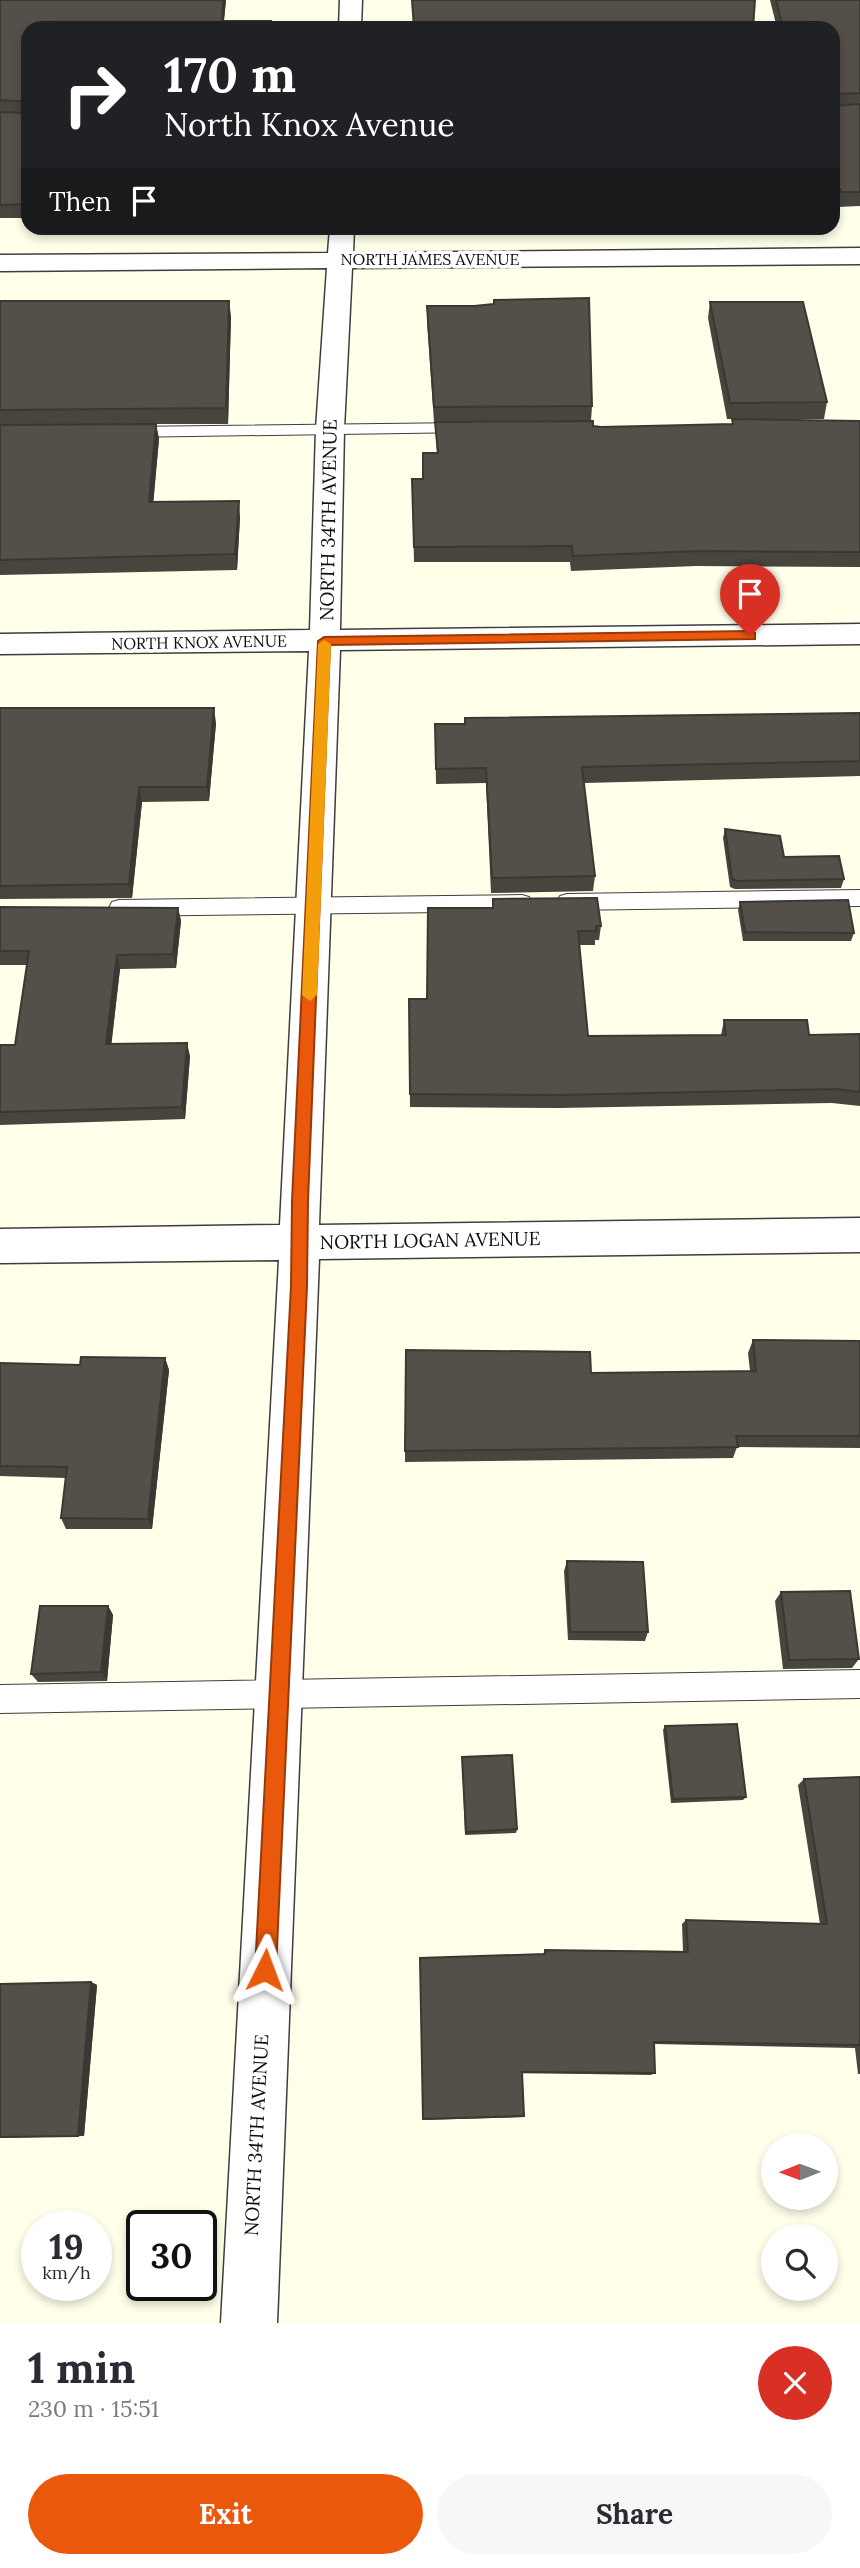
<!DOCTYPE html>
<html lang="en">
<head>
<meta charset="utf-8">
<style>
  :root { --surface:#fff; --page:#f7f7f7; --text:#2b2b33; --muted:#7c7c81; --accent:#ea580c }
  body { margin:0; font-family:Lora,serif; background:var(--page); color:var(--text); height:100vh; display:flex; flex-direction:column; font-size:26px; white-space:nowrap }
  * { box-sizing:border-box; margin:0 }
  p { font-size:23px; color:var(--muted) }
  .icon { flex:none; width:38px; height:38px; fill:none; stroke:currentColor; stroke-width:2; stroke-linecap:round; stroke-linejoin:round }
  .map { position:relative; height:2323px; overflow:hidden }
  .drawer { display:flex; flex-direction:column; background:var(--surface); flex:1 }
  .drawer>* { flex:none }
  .guide { position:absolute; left:21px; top:21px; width:819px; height:214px; border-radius:21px; box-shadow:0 4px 10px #0003; background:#202124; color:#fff; overflow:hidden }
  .needle { width:46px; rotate:269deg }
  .tools { position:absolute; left:761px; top:2133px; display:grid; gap:14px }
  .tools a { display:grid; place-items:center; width:77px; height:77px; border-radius:50%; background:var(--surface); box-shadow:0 4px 10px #0003; font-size:35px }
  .speed { position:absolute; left:21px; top:2210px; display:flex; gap:14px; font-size:35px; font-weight:700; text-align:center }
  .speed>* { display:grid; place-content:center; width:91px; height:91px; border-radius:50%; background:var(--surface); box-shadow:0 4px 10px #0003; line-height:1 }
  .speed small { font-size:18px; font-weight:400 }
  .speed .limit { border:4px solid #111; border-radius:10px; background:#fff; color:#111 }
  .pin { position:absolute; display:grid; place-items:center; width:60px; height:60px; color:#fff; margin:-72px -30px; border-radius:50% 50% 50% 0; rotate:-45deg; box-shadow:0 0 7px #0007 }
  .pin .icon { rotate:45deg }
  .me { position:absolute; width:77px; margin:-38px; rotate:3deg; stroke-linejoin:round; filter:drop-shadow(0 0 5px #0008) }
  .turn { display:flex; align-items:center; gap:24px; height:147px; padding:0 28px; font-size:32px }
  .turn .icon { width:91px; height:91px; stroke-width:2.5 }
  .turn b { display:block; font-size:49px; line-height:60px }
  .then { display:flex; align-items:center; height:66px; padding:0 28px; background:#0003; gap:14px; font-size:26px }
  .round { display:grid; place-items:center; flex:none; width:74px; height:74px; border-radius:37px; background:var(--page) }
  .headline { display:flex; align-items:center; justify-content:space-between; height:119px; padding:0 28px }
  h1 { font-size:42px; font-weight:800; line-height:52px }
  .button { display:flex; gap:14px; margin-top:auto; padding:14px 28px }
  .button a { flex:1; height:80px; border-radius:42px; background:var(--accent); color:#fff; font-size:28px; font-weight:800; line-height:80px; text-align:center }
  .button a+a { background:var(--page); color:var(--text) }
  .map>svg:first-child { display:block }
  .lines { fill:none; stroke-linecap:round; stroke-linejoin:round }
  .lane-casing { stroke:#3e3e3e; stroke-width:2 }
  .street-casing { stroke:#3e3e3e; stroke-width:3 }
  .lane { fill:#fff; fill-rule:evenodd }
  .street { fill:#fff; fill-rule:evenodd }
  .wall { fill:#48443e }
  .shaded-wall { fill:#3b3732 }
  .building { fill:#544f48; stroke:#3b3732; stroke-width:2 }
  .route { fill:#ea580c; stroke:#983908; stroke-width:2 }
  .slow { fill:#f59e0b }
  .labels { text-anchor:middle; stroke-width:7; stroke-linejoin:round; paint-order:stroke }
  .far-street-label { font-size:16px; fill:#0b0b0b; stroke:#fff }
  .street-label { font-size:19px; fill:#0b0b0b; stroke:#fff }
</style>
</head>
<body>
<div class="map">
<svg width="860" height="2323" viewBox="0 0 860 2323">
  <rect width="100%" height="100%" fill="#ffffea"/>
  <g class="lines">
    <defs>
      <g id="lane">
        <polygon points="466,423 472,424 472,432 126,437 118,432 126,427"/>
        <polygon points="860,890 860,906 567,910 560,908 557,902 560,896 567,894"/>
        <polygon points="522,895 529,897 532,903 529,909 522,911 119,916 112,914 109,908 112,902 119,900"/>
        <polygon points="860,1670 860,1698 0,1713 0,1685"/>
      </g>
      <g id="street">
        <polygon points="340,0 362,0 361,28 339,28"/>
        <polygon points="330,228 354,228 353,253 860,248 860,264 352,268 344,429 340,630 860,624 860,644 340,650 319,1225 860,1218 860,1252 319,1259 277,2323 221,2323 279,1260 0,1263 0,1229 280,1225 309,651 0,654 0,634 310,630 316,429 327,268 0,271 0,255 328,253"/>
      </g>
    </defs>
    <use href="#lane" class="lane-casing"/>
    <use href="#street" class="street-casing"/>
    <use href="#lane" class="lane"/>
    <use href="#street" class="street"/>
  </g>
  <g class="wall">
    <polygon points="0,0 226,0 224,21 271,21 271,28 28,28 28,218 0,218"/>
    <polygon points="770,0 860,0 860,206 837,207 837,203 833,203 833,28 777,28"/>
    <polygon points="0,301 231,316 228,424 156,424 159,439 153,502 240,517 237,570 0,575"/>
    <polygon points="710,302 827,402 824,419 727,419 708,318"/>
    <polygon points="427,306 592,406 591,421 434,422 427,321"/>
    <polygon points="732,419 860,421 860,567 696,566 571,571 570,562 414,562 412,479 423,479 437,453 435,422 593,426 601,427 732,424"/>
    <polygon points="0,708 216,723 209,801 142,802 132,898 0,899"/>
    <polygon points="860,713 860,776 584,783 595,876 593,891 491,893 486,783 436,784 435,724"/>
    <polygon points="725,829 784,857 844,879 841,888 735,889 730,887 723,838"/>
    <polygon points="493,899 601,926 599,940 595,940 595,945 579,945 588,1036 721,1035 724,1020 809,1035 860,1034 860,1106 832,1103 559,1108 410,1107 409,999 427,999 492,908"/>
    <polygon points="740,902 854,933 851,941 743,941 738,910"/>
    <polygon points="0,907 178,908 181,921 176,968 120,969 111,1044 190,1056 185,1119 0,1125 0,1045 15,1045 27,965 0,965"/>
    <polygon points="753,1340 860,1341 860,1448 737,1447 733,1458 405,1462 405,1451 591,1373 750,1371 748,1353"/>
    <polygon points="165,1358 169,1370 152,1529 66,1529 61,1518 66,1478 0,1476 0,1363 80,1365"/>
    <polygon points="567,1561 648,1632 645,1641 568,1640 564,1571"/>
    <polygon points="781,1592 859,1659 852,1668 783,1669 775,1601"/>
    <polygon points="108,1606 113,1615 107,1681 38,1682 31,1674"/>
    <polygon points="665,1726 746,1797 743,1800 671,1803 663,1730"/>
    <polygon points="462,1761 517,1829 516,1833 465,1835"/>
    <polygon points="804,1779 860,1780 860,2074 858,2074 855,2048 654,2044 655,2073 651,2075 522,2073 524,2116 523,2117 423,2120 420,1958 543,1954 545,1950 683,1951 682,1924 686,1920 820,1924 798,1785"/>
    <polygon points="91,1982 97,1985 84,2136 0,2138 0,1984"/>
  </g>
  <g class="shaded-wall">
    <polygon points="223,0 226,0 223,28 222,21"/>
    <polygon points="229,301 231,316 228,424 226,408"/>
    <polygon points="156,424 159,439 152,518 149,502"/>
    <polygon points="239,501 240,517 237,570 235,554"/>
    <polygon points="214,708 216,723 209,801 207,787"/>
    <polygon points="139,787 142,802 132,898 129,884"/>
    <polygon points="178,908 181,921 176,968 173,954"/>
    <polygon points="117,955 120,969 110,1057 106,1044"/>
    <polygon points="187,1043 190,1056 185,1119 182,1107"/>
    <polygon points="165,1358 169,1370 152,1529 148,1519"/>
    <polygon points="108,1606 113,1615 107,1681 101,1672"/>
    <polygon points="91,1982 97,1985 84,2136 78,2136"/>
  </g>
  <g class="building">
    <polygon points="0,0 223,0 222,21 271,21 270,28 28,28 28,204 0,205 0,112 25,113 28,102 0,100"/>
    <polygon points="412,0 755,0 753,28 414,28"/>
    <polygon points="776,0 860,0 860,93 834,94 836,106 860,104 860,192 840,192 840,189 833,189 833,28 783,28"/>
    <polygon points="589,298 592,406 434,407 427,306 474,306 494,304 494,300"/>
    <polygon points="0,301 229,301 226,408 0,410"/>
    <polygon points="710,302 803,302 827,402 730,403"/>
    <polygon points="732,419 860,421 860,552 699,551 573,556 572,546 414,547 412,479 423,479 423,453 438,453 435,422 593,421 593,426 601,427 733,424"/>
    <polygon points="156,424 149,502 239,501 235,554 0,560 0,425"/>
    <polygon points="0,708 214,708 207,787 139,787 129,884 0,886"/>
    <polygon points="860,713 860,761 582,767 595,876 492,878 486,768 436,769 435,724 465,724 465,718"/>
    <polygon points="725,829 780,836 784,857 839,856 844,879 737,881 732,879"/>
    <polygon points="597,898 601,926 596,926 596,931 578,931 588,1036 726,1035 724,1020 807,1020 809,1035 860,1034 860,1092 837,1089 560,1095 410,1094 409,999 427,999 428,908 493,908 493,899"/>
    <polygon points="848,900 854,933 745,932 740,902"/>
    <polygon points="0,907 178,908 173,954 117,955 106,1044 187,1043 182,1107 0,1112 0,1045 15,1045 29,951 0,951"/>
    <polygon points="753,1340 860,1341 860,1436 736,1436 738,1447 405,1451 406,1350 590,1352 591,1373 756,1371"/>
    <polygon points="81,1357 165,1358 148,1519 61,1518 67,1467 0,1466 0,1363 80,1365"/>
    <polygon points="567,1561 643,1562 648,1632 570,1632"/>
    <polygon points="850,1591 859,1659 789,1660 781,1592"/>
    <polygon points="40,1606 108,1606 101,1672 31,1674"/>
    <polygon points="737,1724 746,1797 673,1799 665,1726"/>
    <polygon points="512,1755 517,1829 466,1832 462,1757"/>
    <polygon points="860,1777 860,2045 654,2042 655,2073 522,2072 524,2116 423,2119 420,1958 545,1954 545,1950 688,1952 686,1920 827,1924 804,1779"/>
    <polygon points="91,1982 78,2136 0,2137 0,1984"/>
  </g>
  <polygon class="route" points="750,631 755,633 755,639 330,645 308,1201 307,1286 276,1970 273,1977 265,1980 258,1977 255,1970 291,1286 292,1201 318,641 324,637"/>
  <polygon class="slow" points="324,640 331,644 317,995 310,1001 302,995 318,644"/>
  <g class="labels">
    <g class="far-street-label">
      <text x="430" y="265">NORTH JAMES AVENUE</text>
      <text transform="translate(199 642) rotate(-1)" y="6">NORTH KNOX AVENUE</text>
    </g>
    <g class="street-label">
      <text transform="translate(328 520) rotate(-89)" y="7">NORTH 34TH AVENUE</text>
      <text transform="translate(430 1240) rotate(-1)" y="7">NORTH LOGAN AVENUE</text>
      <text transform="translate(256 2135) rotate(-87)" y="7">NORTH 34TH AVENUE</text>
    </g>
  </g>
</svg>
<div class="tools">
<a><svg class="needle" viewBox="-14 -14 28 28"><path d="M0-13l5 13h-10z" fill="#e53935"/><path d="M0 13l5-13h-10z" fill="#7c7c81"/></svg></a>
<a><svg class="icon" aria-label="search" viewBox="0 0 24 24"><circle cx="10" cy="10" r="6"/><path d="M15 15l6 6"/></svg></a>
</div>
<div class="speed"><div>19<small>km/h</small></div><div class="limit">30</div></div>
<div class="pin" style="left:750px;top:636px;background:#d93025"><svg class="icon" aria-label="arrive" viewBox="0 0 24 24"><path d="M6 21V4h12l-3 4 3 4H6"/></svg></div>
<svg class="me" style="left:265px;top:1970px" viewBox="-20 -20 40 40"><path d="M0-17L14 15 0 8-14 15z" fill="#ea580c" stroke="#fff" stroke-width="4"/></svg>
<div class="guide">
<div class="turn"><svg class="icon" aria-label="right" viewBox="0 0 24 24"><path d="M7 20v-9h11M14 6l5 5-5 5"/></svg><div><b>170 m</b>North Knox Avenue</div></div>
<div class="then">Then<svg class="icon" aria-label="arrive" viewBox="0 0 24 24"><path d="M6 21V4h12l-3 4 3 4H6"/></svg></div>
</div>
</div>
<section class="drawer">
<div class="headline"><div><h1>1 min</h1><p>230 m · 15:51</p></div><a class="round" style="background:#d93025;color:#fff"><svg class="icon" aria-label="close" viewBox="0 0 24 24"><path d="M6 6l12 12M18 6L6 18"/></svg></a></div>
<div class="button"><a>Exit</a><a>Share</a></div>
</section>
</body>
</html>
